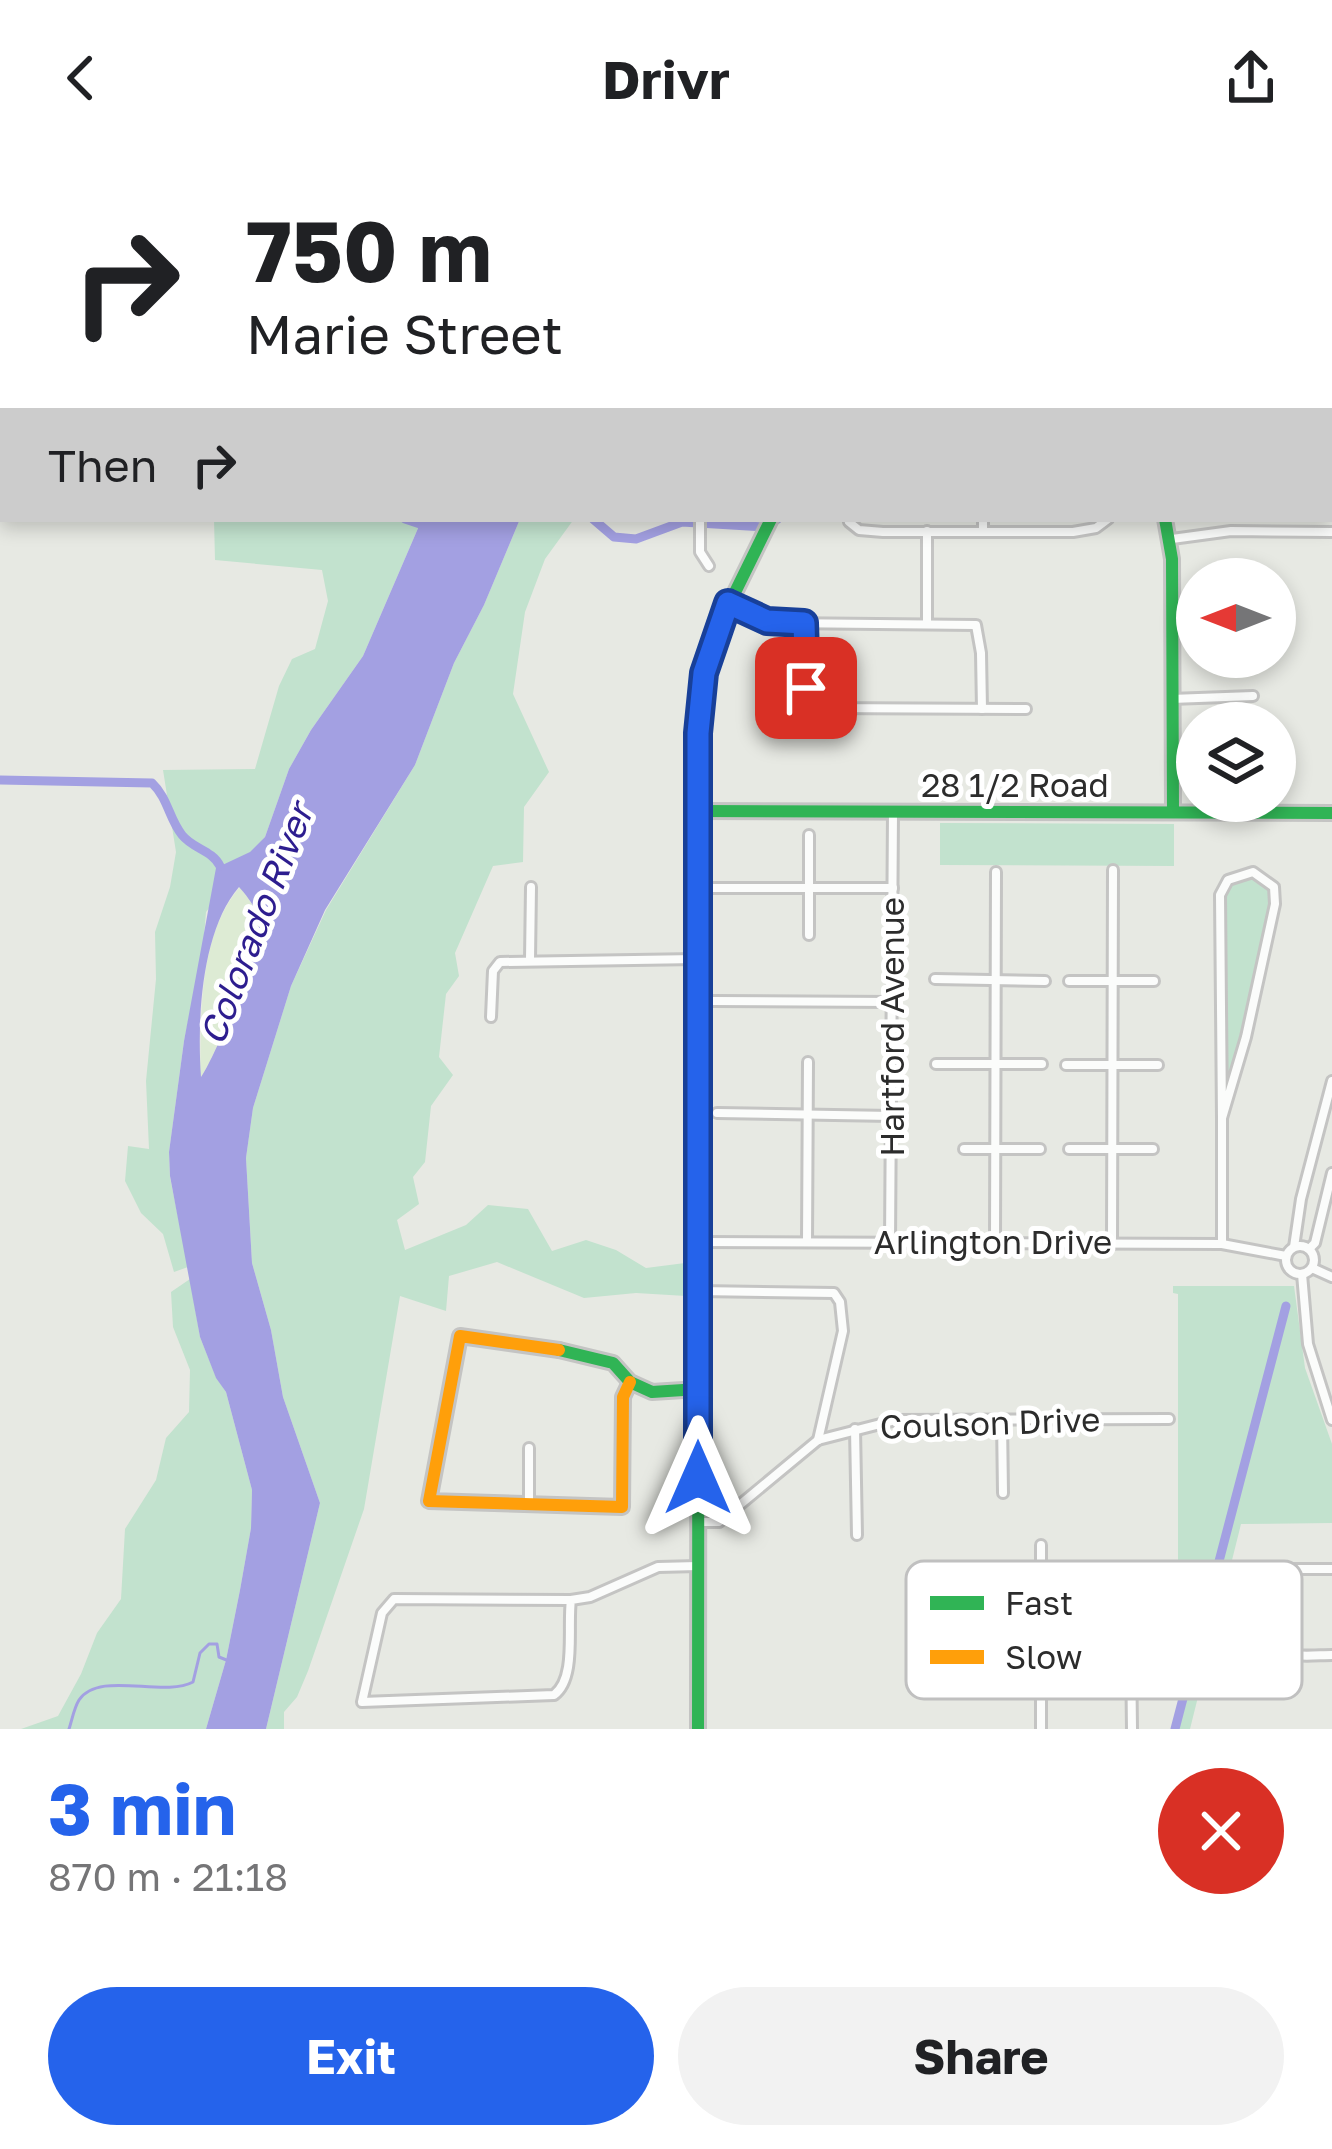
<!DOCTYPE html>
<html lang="en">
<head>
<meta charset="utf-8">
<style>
  :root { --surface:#fff; --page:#f2f2f2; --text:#202124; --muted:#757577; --accent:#2563eb }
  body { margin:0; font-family:"Golos Text",sans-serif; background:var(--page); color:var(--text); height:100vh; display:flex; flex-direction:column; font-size:45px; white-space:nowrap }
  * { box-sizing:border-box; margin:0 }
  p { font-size:39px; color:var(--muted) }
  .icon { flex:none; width:66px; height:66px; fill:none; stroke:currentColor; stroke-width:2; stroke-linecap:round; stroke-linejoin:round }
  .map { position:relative; height:1573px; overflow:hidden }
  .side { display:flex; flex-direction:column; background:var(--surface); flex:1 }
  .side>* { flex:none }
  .hud { position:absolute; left:0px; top:0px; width:1332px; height:366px; box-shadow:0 6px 18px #0003; background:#fff; color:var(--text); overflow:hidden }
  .needle { width:78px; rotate:270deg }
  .tools { position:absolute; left:1176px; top:402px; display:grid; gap:24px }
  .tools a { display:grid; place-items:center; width:120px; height:120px; border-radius:50%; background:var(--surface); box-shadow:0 6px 18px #0003; font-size:60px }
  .pin { position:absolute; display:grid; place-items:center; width:102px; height:102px; color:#fff; margin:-51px; border-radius:24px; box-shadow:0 6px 18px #0006 }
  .me { position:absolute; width:132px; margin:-66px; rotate:0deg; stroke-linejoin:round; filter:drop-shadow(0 0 9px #0008) }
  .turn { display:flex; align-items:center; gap:42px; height:252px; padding:0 48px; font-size:54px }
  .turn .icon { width:156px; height:156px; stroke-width:2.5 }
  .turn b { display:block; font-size:84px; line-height:102px }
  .then { display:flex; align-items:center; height:114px; padding:0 48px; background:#0003; gap:24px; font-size:45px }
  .round { display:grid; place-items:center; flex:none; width:126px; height:126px; border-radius:63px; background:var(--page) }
  .overview { display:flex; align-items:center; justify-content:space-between; height:204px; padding:0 48px }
  h1 { font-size:72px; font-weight:700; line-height:90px; color:var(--accent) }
  .cta { display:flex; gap:24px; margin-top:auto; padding:24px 48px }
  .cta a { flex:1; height:138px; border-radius:72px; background:var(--accent); color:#fff; font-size:48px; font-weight:700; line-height:138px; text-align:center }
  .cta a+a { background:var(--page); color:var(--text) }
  header { display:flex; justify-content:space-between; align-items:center; height:156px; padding:0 48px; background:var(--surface); font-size:54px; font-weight:700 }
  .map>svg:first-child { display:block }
  .green { fill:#c2e2ce }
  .sand { fill:#ddebd4 }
  .water { fill:#a3a0e2; fill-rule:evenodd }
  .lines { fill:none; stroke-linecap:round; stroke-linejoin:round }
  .stream { stroke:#a3a0e2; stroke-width:3 }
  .canal { stroke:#a3a0e2; stroke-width:9 }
  .street-casing { stroke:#c4c4c3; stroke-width:14 }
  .fast-casing { stroke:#c4c4c3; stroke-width:18 }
  .slow-casing { stroke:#c4c4c3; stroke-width:18 }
  .street { stroke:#fbfcfb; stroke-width:8 }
  .fast { stroke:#30b455; stroke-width:12 }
  .slow { stroke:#ff9f0a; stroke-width:12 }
  .route-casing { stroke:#184099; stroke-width:30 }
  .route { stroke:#2563eb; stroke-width:21 }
  .labels { text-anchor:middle; stroke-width:10; stroke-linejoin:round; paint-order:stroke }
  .street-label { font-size:33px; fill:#2c2c2c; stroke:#fff }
  .water-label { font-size:36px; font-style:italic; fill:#2d1d8f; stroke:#fff }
  .key { fill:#fff; stroke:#c0c0c0; stroke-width:3 }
  .key-label { font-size:33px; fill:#2c2c2c }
</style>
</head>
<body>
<header><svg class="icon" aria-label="back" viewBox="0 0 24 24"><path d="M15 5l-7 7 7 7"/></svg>Drivr<svg class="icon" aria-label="share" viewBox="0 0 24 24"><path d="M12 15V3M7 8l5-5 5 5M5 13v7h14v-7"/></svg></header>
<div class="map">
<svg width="1332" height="1573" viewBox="0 0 1332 1573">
  <rect width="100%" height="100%" fill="#e7e9e3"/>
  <g class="green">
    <polygon points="224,0 596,0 225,3"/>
    <polygon points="214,363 422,363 363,500 311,574 289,613 265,681 206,756 203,793 184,885 169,996 170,1021 188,1111 174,1116 163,1078 141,1057 125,1025 128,990 149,993 146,925 156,823 155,776 170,731 176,696 163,614 255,613 279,530 292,503 315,493 328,445 322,414 215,404"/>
    <polygon points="520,363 574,363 545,403 525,456 513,538 549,616 524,651 523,706 493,710 455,797 459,820 446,838 439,901 453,919 431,950 425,1006 413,1021 419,1048 397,1064 405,1094 466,1069 488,1049 528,1053 552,1095 586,1084 616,1094 646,1112 685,1107 686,1140 636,1137 584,1142 497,1106 449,1120 446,1155 400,1140 364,1353 308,1515 297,1541 284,1556 284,1573 266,1573 320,1347 283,1241 271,1174 252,1107 246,1002 253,952 291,830 326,754 415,609 454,507 484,449"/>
    <polygon points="940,667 1174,668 1174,710 940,709"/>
    <polygon points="1255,720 1269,731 1272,743 1227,933 1224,931 1223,748 1226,733 1236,722"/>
    <polygon points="190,1123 200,1181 216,1221 226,1236 252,1334 251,1372 240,1434 226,1504 206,1573 21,1573 58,1560 81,1518 97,1477 121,1443 125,1373 156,1324 166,1282 189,1256 190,1214 173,1171 171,1136"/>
    <polygon points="1173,1130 1294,1130 1305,1212 1332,1288 1332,1367 1241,1368 1190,1573 1178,1573 1178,1138 1173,1137"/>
  </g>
  <path class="sand" d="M240,731C247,741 256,752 259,764C264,787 215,900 200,923C202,860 197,781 240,731Z"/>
  <path class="water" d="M422,363H520L484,449L454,507L415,609L325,754L291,830L253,952L246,1002L252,1107L271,1174L283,1241L320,1347L266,1573H206L226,1504L240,1434L251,1372L252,1334L226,1236L216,1222L200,1181L170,1020L169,996L184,885L216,712L250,696L265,681L289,613L311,574L363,500ZM239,731C249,742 260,757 259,772C259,796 215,901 201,921C197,865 201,775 239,731Z"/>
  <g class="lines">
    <path class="stream" d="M69,1573C72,1564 74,1552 79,1544C99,1514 163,1542 193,1526L200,1497L209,1488H217L219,1501L229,1505"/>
    <g class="canal">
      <polyline points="960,3 962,0"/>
      <polyline points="0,116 3,121"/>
      <polyline points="0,200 3,202"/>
      <polyline points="405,363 420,368"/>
      <polyline points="593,363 614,381 636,383 682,366 765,371 778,363"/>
      <path d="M0,624L152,627C168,642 169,663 182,679C193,693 212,694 220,710"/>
      <polyline points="1175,1573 1286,1150"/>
    </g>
    <defs>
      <g id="street">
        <polyline points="945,0 945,3"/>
        <polyline points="1041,0 1046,3"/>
        <polyline points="766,3 768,0"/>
        <polyline points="858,3 858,0"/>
        <polyline points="1111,3 1112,0"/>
        <polyline points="1259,3 1260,0"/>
        <polyline points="0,161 3,161"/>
        <polyline points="700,363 700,396 709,410"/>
        <polyline points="983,363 983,376"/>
        <polyline points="849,366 859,374 883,376 1073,376 1096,372 1108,363"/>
        <polyline points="927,375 927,467"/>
        <polyline points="1172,383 1231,375 1332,376"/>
        <polyline points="729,448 779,467 976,469 981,497 982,553"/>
        <polyline points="804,467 808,544 817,552 1026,553"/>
        <polyline points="1171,543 1253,540"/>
        <polygon points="1253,716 1274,731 1275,748 1246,881 1222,962 1220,739 1228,724"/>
        <polyline points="713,732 893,732"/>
        <polyline points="809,779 809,679"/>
        <polyline points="530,803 531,731"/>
        <polyline points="935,823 1045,825"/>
        <polyline points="1069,825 1154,825"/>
        <polyline points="712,845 892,846"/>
        <polyline points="491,861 493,815 500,806 697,803"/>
        <polyline points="936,908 1042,908"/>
        <polyline points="1066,909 1158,909"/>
        <polyline points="717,957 892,960"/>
        <polyline points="964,993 1040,993"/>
        <polyline points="1069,993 1153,993"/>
        <polyline points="698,1086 1222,1088 1286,1100"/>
        <polyline points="807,1086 808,906"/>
        <polyline points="890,1086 893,656"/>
        <polyline points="995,1086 996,716"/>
        <polyline points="1112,1087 1113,714"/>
        <polyline points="1222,1088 1222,962"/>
        <circle cx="1300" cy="1104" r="14"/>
        <polyline points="1294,1091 1301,1043 1332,925"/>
        <polyline points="1309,1093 1315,1087 1332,1017"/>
        <polyline points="1312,1112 1332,1121"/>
        <polyline points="1302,1118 1308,1188 1332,1264"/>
        <polyline points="698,1135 834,1137 840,1146 843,1175 818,1284"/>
        <polyline points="1002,1265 1003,1337"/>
        <polyline points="855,1273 857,1379"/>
        <polyline points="529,1349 529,1292"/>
        <polyline points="698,1366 719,1366 818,1284 896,1264 1169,1263"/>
        <polyline points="1130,1412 1132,1573"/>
        <path d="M1332,1413H1289C1283,1420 1274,1427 1271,1436C1263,1454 1263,1488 1284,1496C1297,1502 1317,1499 1332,1499"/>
        <path d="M571,1444C567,1471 577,1522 554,1539L362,1546L382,1457L394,1443L571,1444L590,1441L658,1411L698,1410"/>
        <polyline points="1041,1573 1041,1389"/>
      </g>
      <g id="fast">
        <polyline points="1187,3 1189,0"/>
        <polyline points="1165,363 1172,403 1173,656"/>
        <polyline points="698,655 1332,657"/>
        <polyline points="559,1194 613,1207 630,1226 652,1236 699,1233"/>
        <polyline points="698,1573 699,545 718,471 771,363"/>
      </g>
      <polyline id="slow" points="559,1194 460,1180 429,1345 622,1351 623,1241 630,1226"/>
    </defs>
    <use href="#street" class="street-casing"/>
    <use href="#fast" class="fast-casing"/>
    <use href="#slow" class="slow-casing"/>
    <use href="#street" class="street"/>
    <use href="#fast" class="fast"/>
    <use href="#slow" class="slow"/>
  </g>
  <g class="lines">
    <defs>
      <polyline id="route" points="698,1322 698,577 704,517 728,447 767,465 804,467 806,532"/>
    </defs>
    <use href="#route" class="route-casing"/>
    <use href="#route" class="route"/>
  </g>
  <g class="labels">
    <g class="street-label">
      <text x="1015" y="641">28 1/2 Road</text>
      <text transform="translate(892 871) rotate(-90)" y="12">Hartford Avenue</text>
      <text x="993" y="1098">Arlington Drive</text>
      <text transform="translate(990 1267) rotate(-2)" y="12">Coulson Drive</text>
    </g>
    <g class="water-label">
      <text transform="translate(256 768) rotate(-69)" y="13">Colorado River</text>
    </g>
  </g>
  <rect x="906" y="1405" width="396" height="138" rx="18" class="key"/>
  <rect x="930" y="1440" width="54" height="14" fill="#30b455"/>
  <rect x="930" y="1494" width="54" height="14" fill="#ff9f0a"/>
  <g class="key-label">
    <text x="1005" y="1459">Fast</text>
    <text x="1005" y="1513">Slow</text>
  </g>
</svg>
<div class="tools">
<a><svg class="needle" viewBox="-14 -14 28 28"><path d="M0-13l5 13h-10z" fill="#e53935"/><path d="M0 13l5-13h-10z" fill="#757577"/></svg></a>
<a><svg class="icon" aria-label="layers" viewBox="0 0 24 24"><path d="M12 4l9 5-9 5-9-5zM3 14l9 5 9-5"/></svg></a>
</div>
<div class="pin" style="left:806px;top:532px;background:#d93025"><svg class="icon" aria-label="arrive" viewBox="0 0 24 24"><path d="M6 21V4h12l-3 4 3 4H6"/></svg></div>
<svg class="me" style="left:698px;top:1322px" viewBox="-20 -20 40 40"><path d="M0-17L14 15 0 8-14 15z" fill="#2563eb" stroke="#fff" stroke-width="4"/></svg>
<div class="hud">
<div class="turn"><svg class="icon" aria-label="right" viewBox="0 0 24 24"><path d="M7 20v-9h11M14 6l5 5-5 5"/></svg><div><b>750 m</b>Marie Street</div></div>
<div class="then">Then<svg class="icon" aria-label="right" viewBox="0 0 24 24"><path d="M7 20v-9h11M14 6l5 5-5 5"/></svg></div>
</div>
</div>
<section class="side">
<div class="overview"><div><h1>3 min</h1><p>870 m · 21:18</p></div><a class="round" style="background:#d93025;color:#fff"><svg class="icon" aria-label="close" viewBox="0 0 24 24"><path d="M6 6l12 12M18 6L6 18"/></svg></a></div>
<div class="cta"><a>Exit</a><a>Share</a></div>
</section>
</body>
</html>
